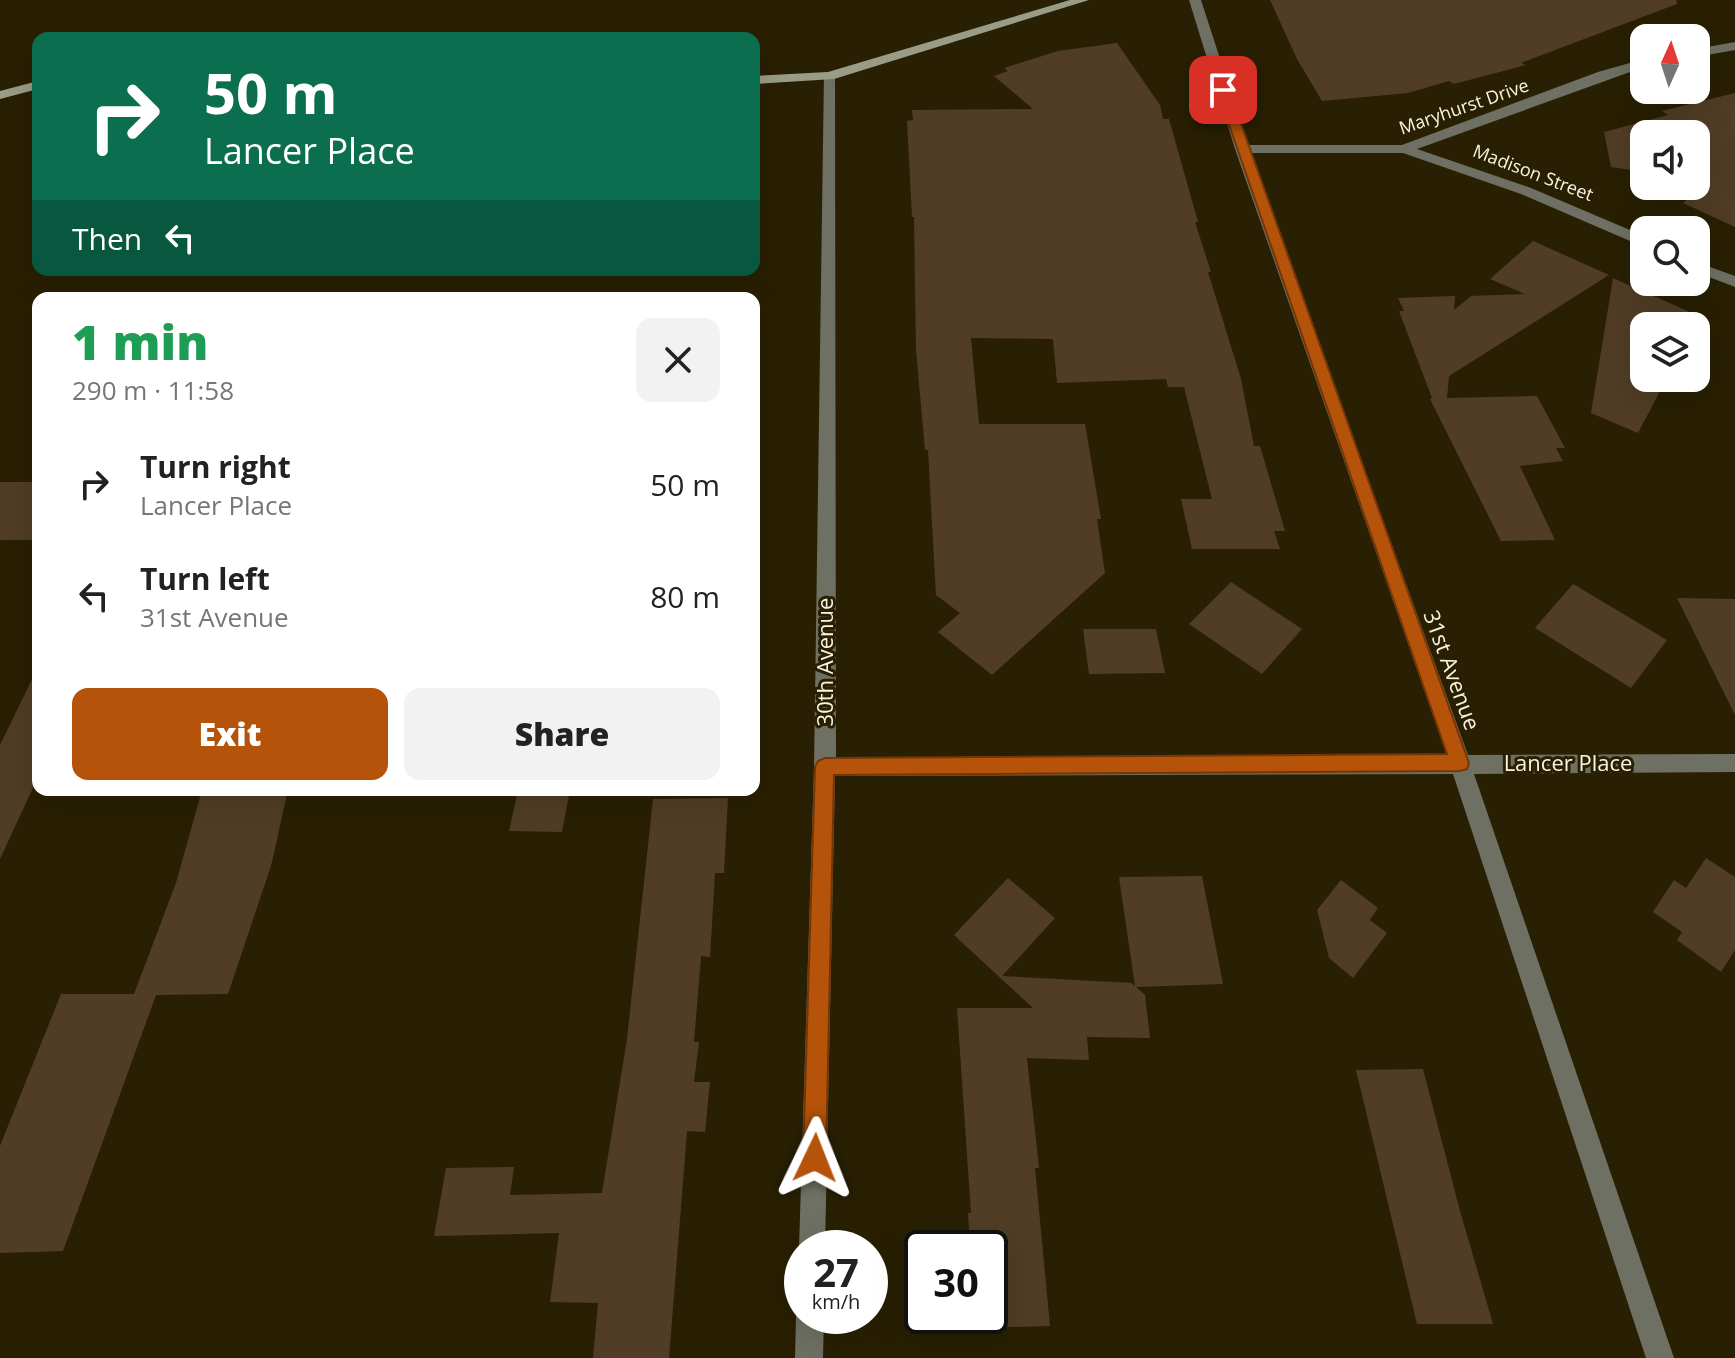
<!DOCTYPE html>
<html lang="en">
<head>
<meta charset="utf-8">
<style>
  :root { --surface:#fff; --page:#f2f2f2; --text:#222; --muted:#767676; --accent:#b45309 }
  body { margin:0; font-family:"Open Sans",sans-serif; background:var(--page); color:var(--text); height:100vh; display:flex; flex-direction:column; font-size:30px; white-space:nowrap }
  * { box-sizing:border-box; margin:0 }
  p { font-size:26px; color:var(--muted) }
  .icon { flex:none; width:44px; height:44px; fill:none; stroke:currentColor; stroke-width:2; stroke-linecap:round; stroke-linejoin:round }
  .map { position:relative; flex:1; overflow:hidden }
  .side { position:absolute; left:32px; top:292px; width:728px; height:504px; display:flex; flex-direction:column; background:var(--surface); border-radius:16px; box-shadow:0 8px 32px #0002 }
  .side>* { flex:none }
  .hud { position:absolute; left:32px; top:32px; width:728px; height:244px; border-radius:16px; box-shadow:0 8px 32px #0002; background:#0b6e4f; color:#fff; overflow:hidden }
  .needle { width:52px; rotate:3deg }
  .controls { position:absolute; left:1630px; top:24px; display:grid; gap:16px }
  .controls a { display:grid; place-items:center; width:80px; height:80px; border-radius:16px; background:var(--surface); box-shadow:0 8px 32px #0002; font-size:40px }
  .speed { position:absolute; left:784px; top:1230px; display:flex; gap:16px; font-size:40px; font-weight:700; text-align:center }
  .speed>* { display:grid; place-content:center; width:104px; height:104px; border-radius:50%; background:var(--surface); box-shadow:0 8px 32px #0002; line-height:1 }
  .speed small { font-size:20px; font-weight:400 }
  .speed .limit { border:4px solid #111; border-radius:12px; background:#fff; color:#111 }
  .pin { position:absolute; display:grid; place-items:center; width:68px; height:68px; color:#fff; margin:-34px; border-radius:16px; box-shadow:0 4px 12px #0006 }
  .me { position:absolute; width:88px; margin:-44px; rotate:2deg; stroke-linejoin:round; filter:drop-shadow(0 0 6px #0008) }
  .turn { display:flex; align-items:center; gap:28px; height:168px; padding:0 40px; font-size:36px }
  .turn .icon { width:104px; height:104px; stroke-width:2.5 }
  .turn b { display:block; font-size:56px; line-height:68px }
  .then { display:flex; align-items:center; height:76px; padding:0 40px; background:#0003; gap:16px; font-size:30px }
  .round { display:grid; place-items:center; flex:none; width:84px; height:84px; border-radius:16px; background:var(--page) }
  .headline { display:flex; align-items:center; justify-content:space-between; height:136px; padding:0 40px }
  h1 { font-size:48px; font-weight:800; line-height:60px; color:#1e9e55 }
  .cta { display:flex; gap:16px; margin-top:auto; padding:16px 40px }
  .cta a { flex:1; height:92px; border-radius:16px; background:var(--accent); color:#fff; font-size:32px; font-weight:800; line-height:92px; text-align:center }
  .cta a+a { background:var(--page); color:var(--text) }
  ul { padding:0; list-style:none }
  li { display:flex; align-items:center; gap:24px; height:112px; padding:0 40px }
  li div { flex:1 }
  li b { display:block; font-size:30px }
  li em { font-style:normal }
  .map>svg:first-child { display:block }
  .building { fill:#513d25 }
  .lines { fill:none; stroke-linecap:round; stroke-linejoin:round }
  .street { fill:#6d7062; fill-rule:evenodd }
  .secondary { fill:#999d87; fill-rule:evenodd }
  .route { fill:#b45309; stroke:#753606; stroke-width:2 }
  .labels { text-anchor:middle; stroke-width:6; stroke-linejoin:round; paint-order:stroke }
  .far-street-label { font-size:18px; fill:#f9f4e2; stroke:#292003 }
  .street-label { font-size:22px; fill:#f9f4e2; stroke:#292003 }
</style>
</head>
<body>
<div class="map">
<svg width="1735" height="1358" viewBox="0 0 1735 1358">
  <rect width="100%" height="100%" fill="#292003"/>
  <g class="building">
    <polygon points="1270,0 1676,0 1677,4 1521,63 1526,65 1454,84 1449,81 1408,93 1322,101 1297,59"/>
    <polygon points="1117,43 1160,105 1163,119 1169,119 1198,222 1195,222 1211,272 1208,272 1241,379 1254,446 1260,446 1285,531 1274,531 1280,549 1192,549 1181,499 1212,499 1184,387 1168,387 1166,379 1057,383 1053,339 971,338 979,424 1085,424 1101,519 1097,519 1105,573 992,675 938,632 960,613 936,595 928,450 925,450 916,350 914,217 912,217 907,121 913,120 912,110 1033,109 994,76 1008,71 1004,68 1058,51"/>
    <polygon points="1735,93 1735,227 1683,203 1710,180 1696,179 1696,134 1644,134 1644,172 1611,167 1604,132 1668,115 1662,111"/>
    <polygon points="1533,241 1609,275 1449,376 1447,398 1537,396 1565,448 1556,448 1563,461 1520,466 1555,540 1501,541 1430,399 1432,398 1399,311 1404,311 1398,298 1455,296 1454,310 1471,296 1525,294 1490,279"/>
    <polygon points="1613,278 1699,316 1694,326 1644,326 1644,378 1667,378 1638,433 1591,413"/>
    <rect x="0" y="482" width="38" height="58"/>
    <polygon points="1231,582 1302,629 1262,674 1189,624"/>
    <polygon points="1573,584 1667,640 1631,688 1535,628"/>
    <polygon points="1677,598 1735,599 1735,715"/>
    <polygon points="1083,629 1156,629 1165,673 1089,674"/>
    <polygon points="38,667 38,777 0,859 0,745"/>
    <polygon points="202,790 288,790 271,866 228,994 156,995 63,1251 0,1253 0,1146 61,994 134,994 176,883"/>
    <polygon points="518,790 570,790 562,832 509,831"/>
    <polygon points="728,798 724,873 715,873 710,957 701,956 694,1042 699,1042 694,1082 710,1082 705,1132 687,1131 669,1358 593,1358 598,1303 550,1302 559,1233 434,1236 446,1168 514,1167 510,1195 602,1193 627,1039 653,799"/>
    <polygon points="1706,858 1735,877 1735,950 1721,972 1677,940 1682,932 1653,912 1674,880 1686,888"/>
    <polygon points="1202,876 1223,984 1136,987 1145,995 1150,1038 1087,1037 1089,1060 1027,1058 1039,1168 1035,1168 1050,1326 974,1328 974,1316 990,1316 990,1248 970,1248 968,1213 971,1213 957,1008 1033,1008 954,935 1008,878 1055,918 1002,976 1131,983 1135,986 1119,877"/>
    <polygon points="1341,880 1378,908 1370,920 1387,933 1353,978 1329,958 1317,910"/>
    <polygon points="1423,1069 1460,1211 1493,1324 1417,1324 1356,1070"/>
  </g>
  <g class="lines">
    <g class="street">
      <polygon points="1189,0 1201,0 1248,145 1402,145 1598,72 1644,59 1644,67 1417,149 1531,188 1644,236 1644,247 1521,194 1403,153 1250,153 1468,755 1735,754 1735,772 1474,774 1674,1358 1646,1358 1453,774 835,776 825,1248 802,1248 802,1256 799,1248 814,767 824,73 835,76 836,758 1447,755 1235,149"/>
      <polygon points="1735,42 1735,50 1696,57 1696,49"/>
      <polygon points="1696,262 1735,276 1735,287 1696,272"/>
      <polygon points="800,1306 802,1316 824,1316 823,1358 795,1358 796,1316"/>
    </g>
    <g class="secondary">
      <polygon points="1070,0 1089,0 834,79 754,84 754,76 828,72"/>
      <polygon points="38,81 38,89 0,99 0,91"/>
    </g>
  </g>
  <polygon class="route" points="1219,87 1229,90 1469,763 1467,769 1460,771 834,775 826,1158 823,1166 815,1169 806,1166 803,1158 815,767 818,761 825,758 1447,754 1217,90"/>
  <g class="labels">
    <g class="far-street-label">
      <text transform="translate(1464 107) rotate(-19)" y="6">Maryhurst Drive</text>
      <text transform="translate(1533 173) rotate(21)" y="6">Madison Street</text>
    </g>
    <g class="street-label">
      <text transform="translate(825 662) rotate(-90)" y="8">30th Avenue</text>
      <text transform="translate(1452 670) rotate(70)" y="8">31st Avenue</text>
      <text x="1568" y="771">Lancer Place</text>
    </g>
  </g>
</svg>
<div class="controls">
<a><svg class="needle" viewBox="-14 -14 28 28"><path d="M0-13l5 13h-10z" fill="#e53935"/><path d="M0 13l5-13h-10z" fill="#767676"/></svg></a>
<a><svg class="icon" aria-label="sound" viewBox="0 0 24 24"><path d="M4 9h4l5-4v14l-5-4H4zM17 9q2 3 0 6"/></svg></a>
<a><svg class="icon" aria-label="search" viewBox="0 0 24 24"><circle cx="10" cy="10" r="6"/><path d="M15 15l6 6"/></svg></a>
<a><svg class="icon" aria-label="layers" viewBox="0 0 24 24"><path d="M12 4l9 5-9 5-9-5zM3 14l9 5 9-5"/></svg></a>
</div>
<div class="speed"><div>27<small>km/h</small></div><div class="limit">30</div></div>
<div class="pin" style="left:1223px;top:90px;background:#d93025"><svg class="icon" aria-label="arrive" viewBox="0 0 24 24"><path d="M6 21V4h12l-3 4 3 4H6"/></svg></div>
<svg class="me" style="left:815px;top:1158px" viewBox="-20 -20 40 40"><path d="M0-17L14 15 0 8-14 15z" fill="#b45309" stroke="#fff" stroke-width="4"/></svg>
<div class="hud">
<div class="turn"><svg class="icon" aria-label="right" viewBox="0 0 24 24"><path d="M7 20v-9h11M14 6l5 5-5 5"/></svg><div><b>50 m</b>Lancer Place</div></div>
<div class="then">Then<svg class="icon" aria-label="left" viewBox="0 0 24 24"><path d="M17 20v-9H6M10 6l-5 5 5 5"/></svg></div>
</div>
<section class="side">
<div class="headline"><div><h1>1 min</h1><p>290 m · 11:58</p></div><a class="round"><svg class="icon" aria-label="close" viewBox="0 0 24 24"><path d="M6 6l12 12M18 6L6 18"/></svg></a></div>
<ul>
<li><svg class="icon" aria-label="right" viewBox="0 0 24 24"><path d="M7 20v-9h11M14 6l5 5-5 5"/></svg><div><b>Turn right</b><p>Lancer Place</p></div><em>50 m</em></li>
<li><svg class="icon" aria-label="left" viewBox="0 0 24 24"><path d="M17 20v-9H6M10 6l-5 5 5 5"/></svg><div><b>Turn left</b><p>31st Avenue</p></div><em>80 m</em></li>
</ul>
<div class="cta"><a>Exit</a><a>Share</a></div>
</section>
</div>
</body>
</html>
